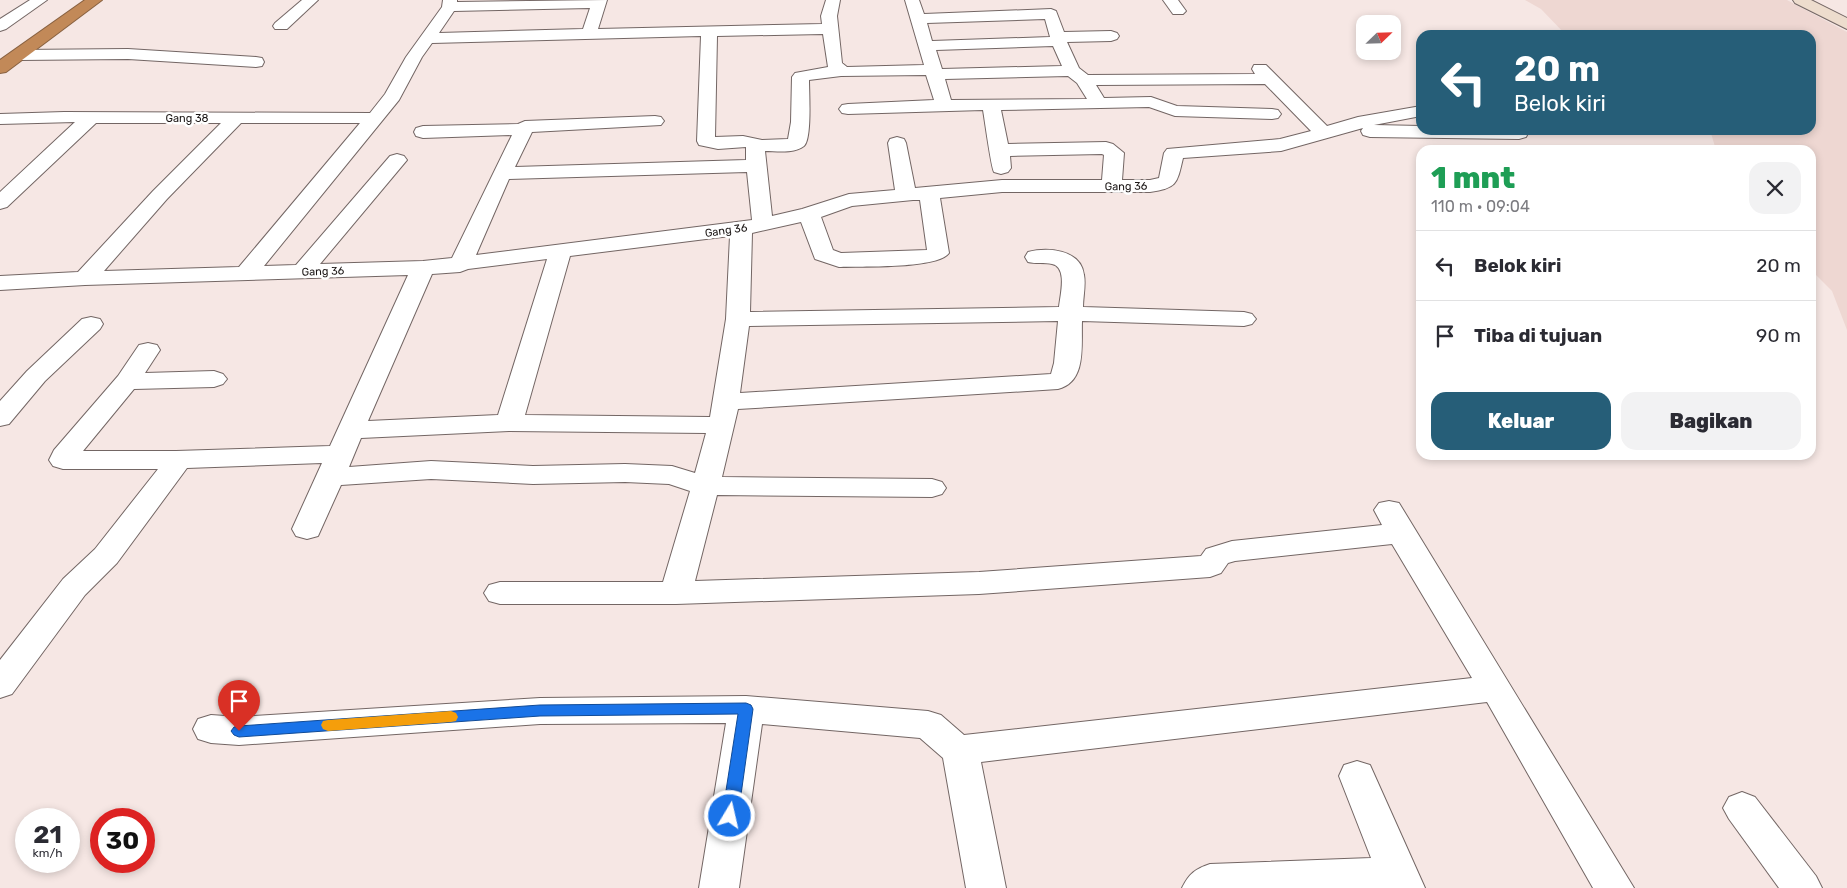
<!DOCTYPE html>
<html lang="id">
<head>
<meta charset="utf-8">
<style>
  :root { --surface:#fff; --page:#f2f2f3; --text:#2b2b33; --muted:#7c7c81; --line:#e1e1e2; --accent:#265e78 }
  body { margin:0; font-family:Rubik,sans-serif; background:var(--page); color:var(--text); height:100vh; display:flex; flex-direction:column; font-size:19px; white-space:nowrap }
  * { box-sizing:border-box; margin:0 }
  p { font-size:16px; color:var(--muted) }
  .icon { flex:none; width:28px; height:28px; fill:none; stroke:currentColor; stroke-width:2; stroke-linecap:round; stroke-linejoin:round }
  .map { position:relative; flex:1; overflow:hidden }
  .drawer { position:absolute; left:1416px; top:145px; width:400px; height:315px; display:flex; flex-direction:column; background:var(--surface); border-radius:15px; box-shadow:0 2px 8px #0003 }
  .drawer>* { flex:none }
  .top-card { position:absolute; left:1416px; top:30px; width:400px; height:105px; border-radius:15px; box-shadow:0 2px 8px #0003; background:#265e78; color:#fff; overflow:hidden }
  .needle { width:32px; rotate:67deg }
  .fabs { position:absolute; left:1356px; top:15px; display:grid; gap:10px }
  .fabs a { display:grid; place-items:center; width:45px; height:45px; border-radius:10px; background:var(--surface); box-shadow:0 2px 8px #0003; font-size:25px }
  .speed { position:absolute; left:15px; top:808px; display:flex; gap:10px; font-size:25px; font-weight:700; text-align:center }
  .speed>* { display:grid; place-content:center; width:65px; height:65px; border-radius:50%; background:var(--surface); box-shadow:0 2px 8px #0003; line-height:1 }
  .speed small { font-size:12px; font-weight:400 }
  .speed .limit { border:8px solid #d22; background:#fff; color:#111 }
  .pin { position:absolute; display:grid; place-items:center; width:42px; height:42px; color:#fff; margin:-51px -21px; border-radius:50% 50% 50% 0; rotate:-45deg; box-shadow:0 0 5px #0007 }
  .pin .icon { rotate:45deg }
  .me { position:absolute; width:55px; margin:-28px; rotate:9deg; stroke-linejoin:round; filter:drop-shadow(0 0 4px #0008) }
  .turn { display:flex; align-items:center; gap:18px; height:105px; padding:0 15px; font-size:22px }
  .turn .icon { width:65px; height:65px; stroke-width:2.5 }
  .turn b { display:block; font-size:35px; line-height:42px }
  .round { display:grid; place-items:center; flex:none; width:52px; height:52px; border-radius:15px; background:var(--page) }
  .summary { display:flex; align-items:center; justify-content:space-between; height:85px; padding:0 15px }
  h1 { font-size:30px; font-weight:800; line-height:38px; color:#1e9e55 }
  .primary-button { display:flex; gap:10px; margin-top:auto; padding:10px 15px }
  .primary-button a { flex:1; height:58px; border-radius:15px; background:var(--accent); color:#fff; font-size:20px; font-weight:800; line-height:58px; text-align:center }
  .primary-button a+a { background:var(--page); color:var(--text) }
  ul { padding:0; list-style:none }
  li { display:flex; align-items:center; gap:15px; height:70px; padding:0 15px; border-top:1px solid var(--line) }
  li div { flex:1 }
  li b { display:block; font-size:19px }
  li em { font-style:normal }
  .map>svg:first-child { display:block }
  .built { fill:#eed7d2 }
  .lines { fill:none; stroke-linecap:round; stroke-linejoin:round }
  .street-casing { stroke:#736664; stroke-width:2 }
  .secondary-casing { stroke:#736664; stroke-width:2 }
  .highway-casing { stroke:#886141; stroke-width:2 }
  .street { fill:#fff; fill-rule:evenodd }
  .secondary { fill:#eddccd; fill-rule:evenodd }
  .highway { fill:#c28958; fill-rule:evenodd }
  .route { fill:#1a73e8; stroke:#114b97 }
  .slow { fill:#f59e0b }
  .labels { text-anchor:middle; stroke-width:5; stroke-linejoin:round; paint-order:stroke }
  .far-street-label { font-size:11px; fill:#1c1716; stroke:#fff }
</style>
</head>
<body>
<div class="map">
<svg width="1847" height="888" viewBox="0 0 1847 888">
  <rect width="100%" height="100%" fill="#f6e7e4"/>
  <polygon class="built" points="1525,0 1787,0 1847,32 1847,330 1832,291 1811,270 1811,150 1716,150 1710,130 1811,130 1811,35 1566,35 1541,9"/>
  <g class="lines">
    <defs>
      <g id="street">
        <polygon points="30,0 47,0 6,29 0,31 0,19"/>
        <polygon points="302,0 318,0 287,29 275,29 273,26 275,23"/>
        <path d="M443,0H457V2L607,0L598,29L822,24L821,16L826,0H840L837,16L842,63L847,67L924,65L905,0H919L924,14L1051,9L1056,11L1064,32L1111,31L1117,33L1119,36L1117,39L1111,41L1067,42L1079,68L1088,75L1255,74L1252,69L1254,65H1266L1327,126L1358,117L1421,106V116L1374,125L1421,126V130H1526L1528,133L1526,137L1519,139L1370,137L1363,135L1361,131L1363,128L1281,151L1183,158C1177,184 1177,188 1150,192H1002L940,198L949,253C938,269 860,266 839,267L815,259L801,222L752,233L750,312L1059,307C1060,296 1068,267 1052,264C1044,262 1036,264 1028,262L1025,257L1028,252C1047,247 1081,249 1084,275C1086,285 1083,297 1083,307L1244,312L1252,314L1256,319L1252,324L1244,326L1082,321C1081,345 1087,382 1058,389L738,409L722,477L932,479L942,482L946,488L942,494L932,497L717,495L695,581L979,572L1201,556L1206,549L1232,541L1382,525L1374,510L1379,503L1389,501L1399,503L1634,888H1593L1487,702L981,762L1006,888H966L943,758L920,738L762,724L739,888H699L726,723L540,724L239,745L211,743L198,739L193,729L198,719L211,715L239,717L540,698L746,696L928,711L941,715L964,735L1472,678L1392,544L1235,561L1228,563L1221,573L1210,577L979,594L676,604H500L489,601L484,593L489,585L500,582H663L690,491L669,484L625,482L533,484L431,479L341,485L318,536L307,539L296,536L292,529L322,463L187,468L117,563L85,595L12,694L0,698V660L63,579L95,549L158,469H63L53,466L49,460L54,450L118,376L139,345L148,343L157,345L160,350L145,373L214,371L223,374L227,379L223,384L214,387L134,389L83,451H176L330,446L408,275L85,285L0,290V276L78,272L153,191L221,123H96L7,207L0,209V192L75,122L0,124V114L64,112L370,113L385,94L406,57L442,7ZM590,8L583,29L439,33L454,11ZM1045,19L1050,37L932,41L927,23ZM823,34L828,67L795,73L792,77L791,122L788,139L762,140L743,136L715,137L717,36ZM701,36L697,141L699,145L718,149L746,147V160L515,167L532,132L661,125L664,121L661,117L655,116L525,121L518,124L423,126L416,128L414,132L416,136L423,138L512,135L452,258L423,261L320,264L407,160L404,156L397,154L390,156L296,265L264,266L399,100L422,57L432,43ZM1053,46L1062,66L942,69L936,50ZM926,75L934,100L848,104L842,105L839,109L842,113L848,114L983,110C985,121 991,167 994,172L1001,174L1008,172L1011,168L1010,156L1102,154L1104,155L1102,180H1002L915,188L906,143L904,139L897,137L890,139L888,143L895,190L849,194L802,209L772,216L765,151C776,151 794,154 804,146C812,139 809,92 809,80L841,76ZM1068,76L1077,83L1087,99L951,100L945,79ZM1265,84L1311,131L1280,139L1167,149L1164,153L1159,178L1150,180H1122L1124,153L1113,144L1106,142L1008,144L1001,110L1149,107L1175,116L1272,119L1278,118L1281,114L1278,110L1272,109L1177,106L1151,97L1104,98L1096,85ZM241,123H360L239,267L104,271L167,199ZM747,172L752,220L476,255L509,179ZM913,200H920L927,250L841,253L833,250L821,217L852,206ZM730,236L726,319L710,417L525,415L570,256ZM547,259L498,415L368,421L432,274L460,272L468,269ZM1058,321L1054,363L1051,374L740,393L749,326ZM509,431L706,433L695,473L672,466L625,464L533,466L431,461L349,467L361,438Z"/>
        <polygon points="1163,0 1178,0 1186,11 1183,14 1173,14"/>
        <polygon points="128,49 256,57 262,58 264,62 262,66 256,67 128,59 19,60 13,58 11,55 13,52 19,50"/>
        <polygon points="91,317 100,319 103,324 100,329 45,381 9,424 0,426 0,401 27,371 82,319"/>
        <path d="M1357,761L1370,765L1425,888H1182C1189,874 1195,869 1210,864L1371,858L1339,776L1344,765Z"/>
        <polygon points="1742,792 1755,797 1816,876 1822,888 1779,888 1729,819 1723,808 1729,797"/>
      </g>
      <polygon id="secondary" points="1793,0 1811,0 1847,18 1847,29 1795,3"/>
      <polygon id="highway" points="85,0 102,0 6,72 0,73 0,60"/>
    </defs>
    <use href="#street" class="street-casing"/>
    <use href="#secondary" class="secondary-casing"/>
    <use href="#highway" class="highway-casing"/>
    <use href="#street" class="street"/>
    <use href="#secondary" class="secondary"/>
    <use href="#highway" class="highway"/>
  </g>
  <polygon class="route" points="746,703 751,705 753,709 738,816 735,821 730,823 724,821 722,816 738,714 540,716 239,737 234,735 231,731 234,727 239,726 540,705"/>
  <polygon class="slow" points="451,711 456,713 458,717 456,721 451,722 328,731 323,729 321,725 323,721 328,720"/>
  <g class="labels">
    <g class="far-street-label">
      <text x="187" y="122">Gang 38</text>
      <text transform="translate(1126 186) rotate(-1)" y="4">Gang 36</text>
      <text transform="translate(726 230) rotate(-8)" y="4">Gang 36</text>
      <text transform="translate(323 271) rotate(-2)" y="4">Gang 36</text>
    </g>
  </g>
</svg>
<div class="fabs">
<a><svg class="needle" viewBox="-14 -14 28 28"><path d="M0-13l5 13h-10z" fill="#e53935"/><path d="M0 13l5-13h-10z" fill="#7c7c81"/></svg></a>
</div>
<div class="speed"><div>21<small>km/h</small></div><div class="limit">30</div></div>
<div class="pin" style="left:239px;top:731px;background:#d93025"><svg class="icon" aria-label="arrive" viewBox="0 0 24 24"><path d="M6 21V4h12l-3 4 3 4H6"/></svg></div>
<svg class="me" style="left:730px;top:816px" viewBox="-20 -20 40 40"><circle r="17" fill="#1a73e8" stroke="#fff" stroke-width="3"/><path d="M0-11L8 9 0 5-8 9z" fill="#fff"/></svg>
<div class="top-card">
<div class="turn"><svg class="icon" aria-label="left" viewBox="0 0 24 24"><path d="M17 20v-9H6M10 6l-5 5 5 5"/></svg><div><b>20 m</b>Belok kiri</div></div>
</div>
<section class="drawer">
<div class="summary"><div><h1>1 mnt</h1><p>110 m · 09:04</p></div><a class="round"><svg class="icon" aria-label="close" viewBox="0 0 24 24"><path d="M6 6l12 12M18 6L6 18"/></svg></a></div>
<ul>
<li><svg class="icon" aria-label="left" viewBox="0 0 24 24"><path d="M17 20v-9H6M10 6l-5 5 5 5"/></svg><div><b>Belok kiri</b></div><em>20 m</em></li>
<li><svg class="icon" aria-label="arrive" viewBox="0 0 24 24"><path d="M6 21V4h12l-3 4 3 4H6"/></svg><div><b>Tiba di tujuan</b></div><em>90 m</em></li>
</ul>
<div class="primary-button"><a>Keluar</a><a>Bagikan</a></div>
</section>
</div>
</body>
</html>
